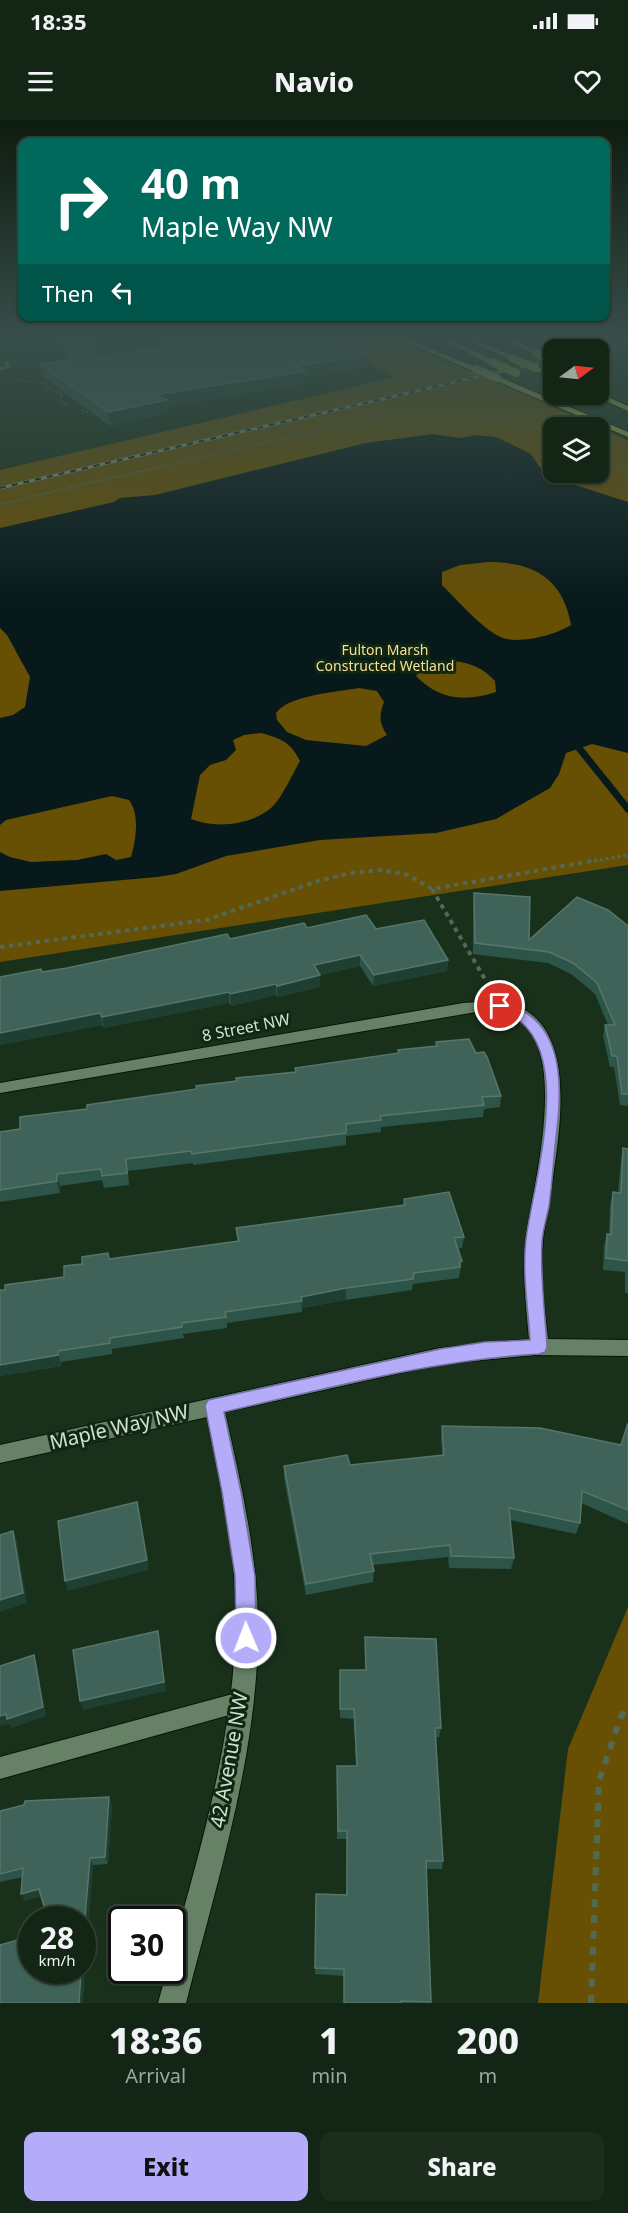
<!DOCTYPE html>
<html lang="en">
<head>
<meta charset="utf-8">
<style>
  :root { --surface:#132514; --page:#1c2d1d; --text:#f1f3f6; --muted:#9da5a0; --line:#324234; --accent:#b4acf9 }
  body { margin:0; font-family:"Noto Sans",sans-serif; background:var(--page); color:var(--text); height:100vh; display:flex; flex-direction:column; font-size:22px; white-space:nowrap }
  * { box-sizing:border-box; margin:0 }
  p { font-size:20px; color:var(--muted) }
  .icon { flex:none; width:33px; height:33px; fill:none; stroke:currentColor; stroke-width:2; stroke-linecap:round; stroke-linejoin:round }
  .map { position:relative; height:1883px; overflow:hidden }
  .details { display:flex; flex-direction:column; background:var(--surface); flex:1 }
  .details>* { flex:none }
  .hud { position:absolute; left:18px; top:18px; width:592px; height:183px; border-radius:12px; box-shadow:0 2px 4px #0004,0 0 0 2px var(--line); background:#00695c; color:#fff; overflow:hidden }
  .needle { width:39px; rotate:75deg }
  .fabs { position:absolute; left:543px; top:219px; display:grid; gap:12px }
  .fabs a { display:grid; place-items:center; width:66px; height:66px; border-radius:12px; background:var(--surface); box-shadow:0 2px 4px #0004,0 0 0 2px var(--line); font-size:30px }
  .speed { position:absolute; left:18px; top:1786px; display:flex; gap:12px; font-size:30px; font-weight:700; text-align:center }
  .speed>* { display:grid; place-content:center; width:78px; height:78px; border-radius:50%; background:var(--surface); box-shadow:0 2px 4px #0004,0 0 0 2px var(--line); line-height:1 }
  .speed small { font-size:15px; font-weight:400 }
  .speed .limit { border:3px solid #111; border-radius:9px; background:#fff; color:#111 }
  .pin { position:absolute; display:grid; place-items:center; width:51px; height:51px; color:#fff; margin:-26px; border:3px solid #fff; border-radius:50%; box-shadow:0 2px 6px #0007 }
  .me { position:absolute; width:66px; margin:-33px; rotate:359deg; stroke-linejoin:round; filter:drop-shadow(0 0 4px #0008) }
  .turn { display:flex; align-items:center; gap:21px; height:126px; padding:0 24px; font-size:27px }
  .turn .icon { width:78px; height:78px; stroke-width:2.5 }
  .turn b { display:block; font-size:42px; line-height:51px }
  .then { display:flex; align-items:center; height:57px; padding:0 24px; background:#0003; gap:12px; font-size:22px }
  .eta { display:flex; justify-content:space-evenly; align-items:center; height:102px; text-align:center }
  .eta b { font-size:36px; font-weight:800; line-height:42px }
  .button { display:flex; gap:12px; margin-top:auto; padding:12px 24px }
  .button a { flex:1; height:69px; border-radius:12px; background:var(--accent); color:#111; font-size:24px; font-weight:800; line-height:69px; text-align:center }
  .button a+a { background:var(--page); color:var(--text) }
  .status { display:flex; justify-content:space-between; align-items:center; height:42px; padding:0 30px; background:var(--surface); direction:ltr }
  .status svg { height:16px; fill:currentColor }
  header { display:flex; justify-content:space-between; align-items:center; height:78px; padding:0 24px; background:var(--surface); font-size:27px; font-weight:800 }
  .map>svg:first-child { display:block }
  .green { fill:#674f03; fill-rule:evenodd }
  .water { fill:#08191b; fill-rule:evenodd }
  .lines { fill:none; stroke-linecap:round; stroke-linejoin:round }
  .stream { stroke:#08191b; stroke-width:7 }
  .lane-casing { stroke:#031805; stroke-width:2 }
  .street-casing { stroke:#031805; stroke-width:2 }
  .highway-casing { stroke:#031805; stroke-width:2 }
  .path-far4 { stroke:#546955; stroke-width:1.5; stroke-dasharray:2 2; stroke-linecap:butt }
  .path-far3 { stroke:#546955; stroke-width:2; stroke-dasharray:2 2; stroke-linecap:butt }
  .path-far2 { stroke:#546955; stroke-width:3; stroke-dasharray:3 3; stroke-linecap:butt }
  .path-far1 { stroke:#546955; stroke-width:4; stroke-dasharray:4.5 4.5; stroke-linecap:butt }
  .path { stroke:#546955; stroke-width:6; stroke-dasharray:8 8; stroke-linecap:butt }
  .lane { fill:#678167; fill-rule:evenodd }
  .street { fill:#678167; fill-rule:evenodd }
  .highway { fill:#a2b33d; fill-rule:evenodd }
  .rail-casing { stroke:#7d907f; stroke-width:3 }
  .rail { stroke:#102712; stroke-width:2; stroke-dasharray:6; stroke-linecap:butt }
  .highway-bridge-casing { stroke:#031805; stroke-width:8; stroke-linecap:butt }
  .highway-bridge { stroke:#a2b33d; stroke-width:8 }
  .wall { fill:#2d5449 }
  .shaded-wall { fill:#1e3f31 }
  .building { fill:#3f6358; stroke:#56766b; stroke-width:1.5 }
  .route { fill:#b4acf9; stroke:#7570a2; stroke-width:1.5 }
  .labels { text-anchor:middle; stroke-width:6; stroke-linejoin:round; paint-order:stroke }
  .far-park-label { font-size:14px; fill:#f8de9d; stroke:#102712 }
  .street-label { font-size:16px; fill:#d1e0d2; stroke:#102712 }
  .near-street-label { font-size:20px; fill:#d1e0d2; stroke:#102712 }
</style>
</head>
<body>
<div class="status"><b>18:35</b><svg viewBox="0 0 49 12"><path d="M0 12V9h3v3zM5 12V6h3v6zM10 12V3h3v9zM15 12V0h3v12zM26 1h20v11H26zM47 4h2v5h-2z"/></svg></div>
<header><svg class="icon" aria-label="menu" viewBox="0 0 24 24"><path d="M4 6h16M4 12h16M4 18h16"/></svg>Navio<svg class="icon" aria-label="heart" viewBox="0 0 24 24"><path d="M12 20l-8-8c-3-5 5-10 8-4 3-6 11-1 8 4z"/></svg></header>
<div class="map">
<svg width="628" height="1883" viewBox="0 0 628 1883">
  <rect width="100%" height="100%" fill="#19311b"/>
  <g class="green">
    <path d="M318,220H394L510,267L628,321V745L0,842V350L396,257ZM554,308H598V352H554Z"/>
    <polygon points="628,1487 628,1883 538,1883 568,1629"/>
  </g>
  <path class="water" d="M433,314L459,318L476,315L496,317L531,334L543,352L572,364L628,382V633L592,624L566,633L559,654L550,668L496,699L436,713L320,720L226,736L176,754L157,757L0,771V732L10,737L31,742L77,740L106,734L116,740L131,737C136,719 140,695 129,680L112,676L6,700L0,705V598L13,595L25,587L30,557L7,515L0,508V408L114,382L120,378L155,375L366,323ZM488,442C533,442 563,458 571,505C555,515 521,524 503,518C485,512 456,479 442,465V452L460,445ZM455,541C473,544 483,548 495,561L496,572C465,582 439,580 416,556L422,546ZM359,568L377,571L384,582C379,596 379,602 387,615L366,626L306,620L287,612L277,600L276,593C289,575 337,572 359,568ZM261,613C281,619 290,621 300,641C293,653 281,680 271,688C251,705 215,709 191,699L200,655L210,645L226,640L236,630L233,620L244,615Z"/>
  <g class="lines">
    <polyline class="stream" points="579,628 628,689"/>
    <defs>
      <g id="lane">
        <polygon points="5,241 9,241 11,247 0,251 0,247 5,246"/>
        <polygon points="240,1572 247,1575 250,1582 247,1589 240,1592 0,1659 0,1637"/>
      </g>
      <path id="street" d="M494,881C599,889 550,1055 543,1119C539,1152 544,1186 548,1219L628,1220V1236L534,1235L440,1244L225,1292C241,1364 258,1435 258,1508C258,1635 217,1761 186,1883H158L167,1851H172V1831C206,1709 244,1582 234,1454C230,1401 217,1349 207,1297L0,1343V1325L440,1228L529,1219C526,1186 522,1152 526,1119C532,1066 583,890 488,890L0,973V963L463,883Z"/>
      <g id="highway">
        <polygon points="400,220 410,220 480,249 473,251"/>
        <polygon points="443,220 452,220 496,242 489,244"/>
        <polygon points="507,220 516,220 541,234 535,235"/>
        <polygon points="478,221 514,237 516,238 510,239 476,224"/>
        <polygon points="535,246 554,253 554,258 532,250"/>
        <polygon points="497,256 628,312 628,317 494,260"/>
        <polygon points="598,273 628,286 628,291 591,274"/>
      </g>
    </defs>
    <use href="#lane" class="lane-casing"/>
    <use href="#street" class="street-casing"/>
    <use href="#highway" class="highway-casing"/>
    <g class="path-far4">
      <polyline points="17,260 46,263 47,269 62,274 60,281 68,286"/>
      <polyline points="82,290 89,293"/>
      <polyline points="598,337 628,351"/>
      <path d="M139,352L388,294C449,288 497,292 554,316"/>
    </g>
    <polyline class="path-far3" points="0,384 146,350"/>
    <polyline class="path-far2" points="588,742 628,735"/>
    <g class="path-far1">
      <polyline points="432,769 486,861"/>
      <polyline points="0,827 206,800 321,760 352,753 381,750 408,755 432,769 597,740"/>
    </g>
    <polyline class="path" points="591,1883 599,1661 620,1599 628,1584"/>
    <use href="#lane" class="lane"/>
    <use href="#street" class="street"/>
    <use href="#highway" class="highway"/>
    <defs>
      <g id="rail">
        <polyline points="595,230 628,222"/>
        <polyline points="0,368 554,239"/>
      </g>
    </defs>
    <use href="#rail" class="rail-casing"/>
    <use href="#rail" class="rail"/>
    <defs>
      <g id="highway-bridge">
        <polyline points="537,234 554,242"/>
        <polyline points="512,238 535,248"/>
        <polyline points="492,242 516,253"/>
        <polyline points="476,249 497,258"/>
      </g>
    </defs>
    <use href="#highway-bridge" class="highway-bridge-casing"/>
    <use href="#highway-bridge" class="highway-bridge"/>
  </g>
  <g class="wall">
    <polygon points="58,220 90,220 98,236 165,226 154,220 339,220 370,247 306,257 306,264 168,286 168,293 110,306 42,256 40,244 66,240"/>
    <polygon points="474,773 529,820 628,806 628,986 620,985 614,947 610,947 603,916 605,905 608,905 595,874 571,854 548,843 473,834 473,784"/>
    <polygon points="307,808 376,809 448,840 447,851 373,866 360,846 320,855 320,867 277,877 276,875 231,886 229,883 103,908 102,905 0,925 0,857 67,848 230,819"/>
    <polygon points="436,922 476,933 501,976 500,987 484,989 483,997 381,1007 381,1012 346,1016 346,1025 193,1045 193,1043 128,1051 129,1065 104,1068 102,1060 60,1066 60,1073 0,1082 0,1012 20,1009 87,989 237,961 295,952 295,948 398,933 398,930 436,926"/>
    <polygon points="623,1028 628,1029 628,1173 625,1173 625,1152 603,1150 604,1125 607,1114 609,1114 610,1084 613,1072 618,1073 621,1040"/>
    <polygon points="404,1079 464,1117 462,1128 457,1129 462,1141 459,1158 413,1164 412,1170 346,1180 302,1188 302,1192 227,1203 227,1208 183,1214 184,1218 112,1229 112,1234 61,1242 61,1246 0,1256 64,1157 109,1139 237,1121 236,1108 403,1085"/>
    <polygon points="628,1303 628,1404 581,1383 580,1403 576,1414 510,1400 514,1438 511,1449 449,1448 448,1437 373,1445 374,1451 373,1462 306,1475 284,1358 284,1346 350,1345 442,1335 441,1318 442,1306 621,1325"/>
    <polygon points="365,1517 441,1608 439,1617 436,1617 443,1741 442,1749 426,1749 430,1883 344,1883 344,1856 315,1854 316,1774 346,1775 347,1719 337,1719 337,1654 356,1646 354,1599 340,1598 340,1550 365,1550"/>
    <polygon points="112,1685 108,1744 93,1745 82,1851 41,1776 25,1781 23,1757 0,1762 0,1691"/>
  </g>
  <g class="shaded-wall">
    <polygon points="370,235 370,247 306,257 306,264 168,286 168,293 110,306 108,292 155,275 296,246"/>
    <polygon points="360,835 360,846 314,857 314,845"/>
    <polygon points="448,840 447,851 373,866 374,855"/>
    <polygon points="320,855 320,867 277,877 277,866"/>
    <polygon points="276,864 276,875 231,886 230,874"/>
    <polygon points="229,872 229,883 103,908 102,897"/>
    <polygon points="100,893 102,905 0,925 0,913"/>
    <polygon points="57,1054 60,1066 60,1073 57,1061"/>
    <polygon points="346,1168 346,1180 302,1188 301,1177"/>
    <polygon points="58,1231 61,1246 0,1256 0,1245"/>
    <polygon points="137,1382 149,1450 68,1471 65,1461"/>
    <polygon points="13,1411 17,1421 27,1483 0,1492 0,1480"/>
    <polygon points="158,1511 166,1571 83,1590 80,1581"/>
    <polygon points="34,1535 37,1544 46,1596 11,1608 9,1604 0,1606 0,1596"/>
    <polygon points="109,1677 112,1685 108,1744 105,1737"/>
    <polygon points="90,1738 93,1745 83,1883 79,1883 81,1851 82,1851 82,1833"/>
    <polygon points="39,1769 43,1776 25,1781 21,1774"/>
  </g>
  <g class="building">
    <polygon points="61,220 90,220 98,236 182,224 176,220 339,220 370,235 296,246 306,251 155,275 167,280 108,292 40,244 70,240"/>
    <polygon points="474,773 530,777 529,820 577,777 608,790 628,806 628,974 622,974 617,936 612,936 605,905 615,905 597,863 573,843 549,832 475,823"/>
    <polygon points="366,795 376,809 424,800 448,840 374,855 360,835 314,845 320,855 277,866 276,864 230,874 229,872 102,897 100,893 0,913 0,857 41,849 42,852 67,848 227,814 230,819 304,803 307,808"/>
    <polygon points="469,919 476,933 484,932 487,937 501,976 482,977 484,985 380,996 381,1000 346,1004 346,1013 192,1034 191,1031 126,1039 127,1053 102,1056 101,1049 57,1054 57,1061 0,1070 0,1012 20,1009 20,997 87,989 87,985 197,969 196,966 237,961 236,958 296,952 295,948 399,933 398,930 437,926 436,922"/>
    <polygon points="623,1028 628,1029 628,1141 606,1138 607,1114 611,1115 613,1072 621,1073"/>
    <polygon points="449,1072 464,1117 454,1118 462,1141 459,1142 460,1147 414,1153 413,1159 346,1168 301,1177 302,1181 225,1192 226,1197 182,1203 182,1207 110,1218 110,1223 58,1231 58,1235 0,1245 0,1170 5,1170 5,1165 64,1157 64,1146 82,1144 82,1137 108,1133 109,1139 239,1121 236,1108 405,1085 404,1079"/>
    <polygon points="628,1303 628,1390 582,1371 580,1403 509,1388 514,1438 451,1436 450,1425 370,1434 374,1451 306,1464 284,1346 347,1335 350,1345 444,1335 442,1306 540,1308 621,1325"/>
    <polygon points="137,1382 147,1440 65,1461 58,1401"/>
    <polygon points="13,1411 23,1473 0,1480 0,1415"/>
    <polygon points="158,1511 164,1562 80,1581 73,1530"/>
    <polygon points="365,1517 436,1519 441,1608 435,1608 443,1741 426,1741 431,1882 401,1881 401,1883 344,1883 344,1849 315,1848 316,1774 347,1775 347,1711 338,1711 337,1646 357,1646 354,1589 340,1589 340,1550 366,1550"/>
    <polygon points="34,1535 43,1587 7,1599 6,1594 0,1596 0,1546"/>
    <polygon points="109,1677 105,1737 90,1738 82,1833 82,1800 48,1800 39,1769 21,1774 23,1748 0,1754 0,1691 24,1685 25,1681"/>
    <polygon points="32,1816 32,1851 81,1851 79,1883 0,1883 0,1825"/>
  </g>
  <linearGradient id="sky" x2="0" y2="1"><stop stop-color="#0e1b0f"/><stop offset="0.45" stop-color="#384e4a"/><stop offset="1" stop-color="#384e4a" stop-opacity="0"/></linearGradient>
  <rect width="628" height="484" fill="url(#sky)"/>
  <path class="route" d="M500,882C569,898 562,971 555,1026C553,1046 552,1066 549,1086C547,1097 543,1109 542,1121C540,1156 545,1192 547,1227L545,1232L539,1234C432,1240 329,1268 224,1292L241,1372L255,1456L256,1518L253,1525L246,1528L239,1525L236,1518L235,1456L222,1372L205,1286L208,1280L440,1229L485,1222L530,1220C528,1187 522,1152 526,1119C534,1057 582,912 496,889L494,886L496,883Z"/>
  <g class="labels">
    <g class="far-park-label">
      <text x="385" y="535">Fulton Marsh<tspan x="385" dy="16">Constructed Wetland</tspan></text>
    </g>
    <g class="street-label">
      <text transform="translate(246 907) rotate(-11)" y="6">8 Street NW</text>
    </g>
    <g class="near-street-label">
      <text transform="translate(119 1307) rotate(-13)" y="7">Maple Way NW</text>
      <text transform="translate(229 1640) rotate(-80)" y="7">42 Avenue NW</text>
    </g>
  </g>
</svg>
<div class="fabs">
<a><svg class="needle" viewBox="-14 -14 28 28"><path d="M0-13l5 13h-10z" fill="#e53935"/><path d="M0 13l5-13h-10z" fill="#9da5a0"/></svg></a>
<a><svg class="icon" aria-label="layers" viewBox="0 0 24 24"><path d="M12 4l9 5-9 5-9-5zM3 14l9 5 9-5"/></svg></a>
</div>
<div class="speed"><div>28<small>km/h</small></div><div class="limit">30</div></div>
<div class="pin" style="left:500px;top:886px;background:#d93025"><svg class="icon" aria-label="arrive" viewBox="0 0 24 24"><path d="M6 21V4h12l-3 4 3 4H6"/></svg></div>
<svg class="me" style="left:246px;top:1518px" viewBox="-20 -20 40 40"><circle r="17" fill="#b4acf9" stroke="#fff" stroke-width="3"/><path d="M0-11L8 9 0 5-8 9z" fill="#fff"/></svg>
<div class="hud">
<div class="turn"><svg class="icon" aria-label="right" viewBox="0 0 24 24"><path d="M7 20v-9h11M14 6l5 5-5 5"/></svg><div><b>40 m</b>Maple Way NW</div></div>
<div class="then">Then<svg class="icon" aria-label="left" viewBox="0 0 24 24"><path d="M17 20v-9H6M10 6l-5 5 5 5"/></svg></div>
</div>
</div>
<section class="details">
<div class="eta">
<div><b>18:36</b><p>Arrival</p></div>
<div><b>1</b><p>min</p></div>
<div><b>200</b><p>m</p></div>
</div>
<div class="button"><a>Exit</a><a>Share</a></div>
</section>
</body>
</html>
